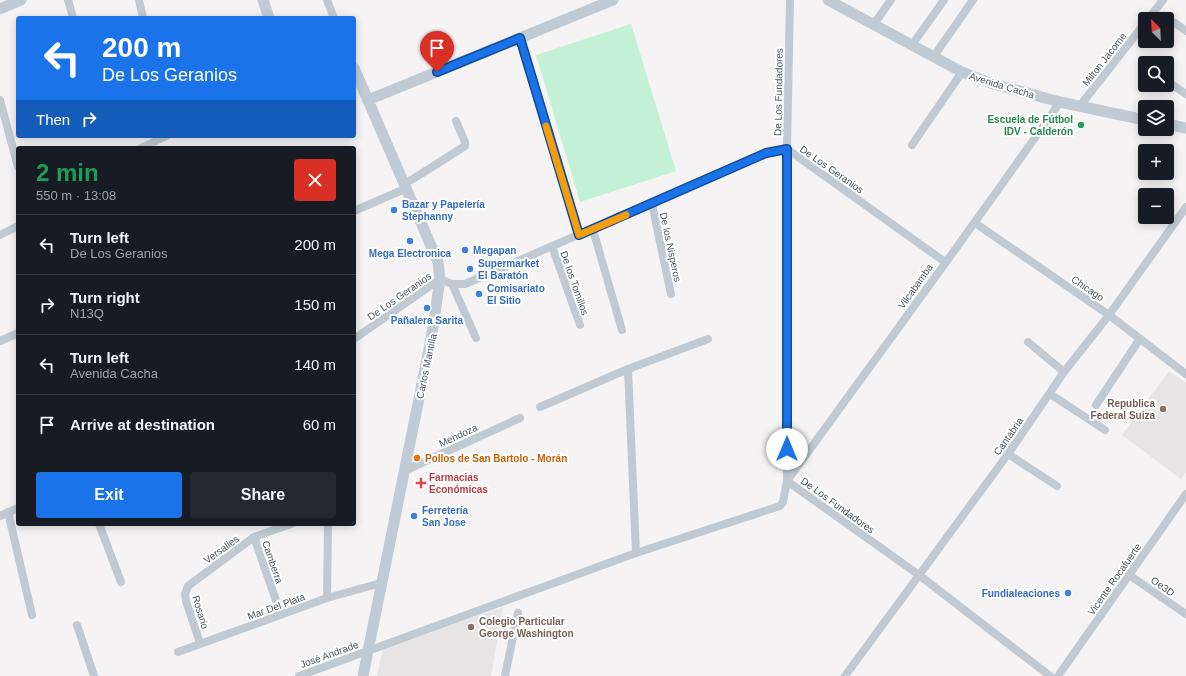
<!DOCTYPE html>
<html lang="en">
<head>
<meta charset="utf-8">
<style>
  :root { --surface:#171b24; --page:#242831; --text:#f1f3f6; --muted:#9ea1a6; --line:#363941; --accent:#1a73e8 }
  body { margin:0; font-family:Helvetica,sans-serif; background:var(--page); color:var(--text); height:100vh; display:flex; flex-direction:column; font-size:15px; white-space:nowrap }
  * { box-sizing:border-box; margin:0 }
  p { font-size:13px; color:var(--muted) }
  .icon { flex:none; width:22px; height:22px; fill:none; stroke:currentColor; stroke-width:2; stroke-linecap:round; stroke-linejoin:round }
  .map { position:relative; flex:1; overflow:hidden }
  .side { position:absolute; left:16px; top:146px; width:340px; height:380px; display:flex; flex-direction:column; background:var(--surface); border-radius:4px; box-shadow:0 2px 10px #0003 }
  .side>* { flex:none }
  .banner { position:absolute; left:16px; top:16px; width:340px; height:122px; border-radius:4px; box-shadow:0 2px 10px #0003; background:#1a73e8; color:#fff; overflow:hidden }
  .needle { width:26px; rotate:336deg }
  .fabs { position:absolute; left:1138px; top:12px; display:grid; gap:8px }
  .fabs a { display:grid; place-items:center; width:36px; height:36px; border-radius:4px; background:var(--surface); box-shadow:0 2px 10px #0003; font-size:20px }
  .pin { position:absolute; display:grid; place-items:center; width:34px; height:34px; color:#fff; margin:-41px -17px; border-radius:50% 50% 50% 0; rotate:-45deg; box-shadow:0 0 4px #0007 }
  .pin .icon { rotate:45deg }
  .me { position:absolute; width:44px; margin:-22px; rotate:0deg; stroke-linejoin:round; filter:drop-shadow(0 0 3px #0008) }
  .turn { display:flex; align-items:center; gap:14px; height:84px; padding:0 20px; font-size:18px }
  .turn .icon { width:52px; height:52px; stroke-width:2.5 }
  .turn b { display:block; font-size:28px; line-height:34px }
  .then { display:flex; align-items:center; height:38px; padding:0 20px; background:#0003; gap:8px; font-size:15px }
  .round { display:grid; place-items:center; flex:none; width:42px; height:42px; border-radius:4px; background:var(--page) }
  .headline { display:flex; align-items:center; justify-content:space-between; height:68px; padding:0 20px }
  h1 { font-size:24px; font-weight:800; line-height:30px; color:#1e9e55 }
  .button { display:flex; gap:8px; margin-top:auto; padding:8px 20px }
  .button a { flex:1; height:46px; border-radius:4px; background:var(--accent); color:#fff; font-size:16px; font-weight:800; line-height:46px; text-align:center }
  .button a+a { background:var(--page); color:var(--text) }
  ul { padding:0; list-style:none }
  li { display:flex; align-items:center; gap:12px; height:60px; padding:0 20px; border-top:1px solid var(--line) }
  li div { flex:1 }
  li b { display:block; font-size:15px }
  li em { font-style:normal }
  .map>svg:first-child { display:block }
  .education { fill:#e6e4e5 }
  .pitch { fill:#c3f1d5 }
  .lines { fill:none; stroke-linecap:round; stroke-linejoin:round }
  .street { stroke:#c1cad2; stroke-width:8 }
  .secondary { stroke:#c1cbd6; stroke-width:11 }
  .route-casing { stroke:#114b97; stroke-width:10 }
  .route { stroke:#1a73e8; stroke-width:7 }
  .slow { stroke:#f59e0b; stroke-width:7 }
  .leisure-dot { fill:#2e9e5b; stroke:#fff; stroke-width:1.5 }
  .shop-dot { fill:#3f7fe0; stroke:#fff; stroke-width:1.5 }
  .education-dot { fill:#8d6e63; stroke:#fff; stroke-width:1.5 }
  .food-dot { fill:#e8710a; stroke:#fff; stroke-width:1.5 }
  .health-dot { fill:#e0444e; stroke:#fff; stroke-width:1.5 }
  .labels { text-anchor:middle; stroke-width:4; stroke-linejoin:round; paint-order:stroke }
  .street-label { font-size:10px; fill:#4a5661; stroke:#fff }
  .leisure-label { font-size:10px; font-weight:bold; fill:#27864d; stroke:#fff; text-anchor:end }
  .shop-label { font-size:10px; font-weight:bold; fill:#366cbe; stroke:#fff; text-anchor:start }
  .education-label { font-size:10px; font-weight:bold; fill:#785e54; stroke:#fff; text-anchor:end }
  .food-label { font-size:10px; font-weight:bold; fill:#c56008; stroke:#fff; text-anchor:start }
  .health-label { font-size:10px; font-weight:bold; fill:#be3a42; stroke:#fff; text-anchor:start }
</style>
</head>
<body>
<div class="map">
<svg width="1186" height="676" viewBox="0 0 1186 676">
  <rect width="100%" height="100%" fill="#f5f3f3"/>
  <g class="education">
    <polygon points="1169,371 1186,383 1186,472 1181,479 1122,435"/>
    <polygon points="503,607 491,676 377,676 383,648"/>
  </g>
  <polygon class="pitch" points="631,24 676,171 580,202 536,55"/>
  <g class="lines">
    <g class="street">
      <polyline points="68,0 73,18"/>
      <polyline points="139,0 143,18"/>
      <polyline points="327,0 334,18"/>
      <polyline points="1148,19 1163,0"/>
      <polyline points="1175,23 1186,31"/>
      <polyline points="874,24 891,0"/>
      <polyline points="520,38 579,235"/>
      <polyline points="912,45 944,0"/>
      <polyline points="934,56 973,0"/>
      <polyline points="1167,81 1186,94"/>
      <polyline points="0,100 18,167"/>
      <polyline points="1079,107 1145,23"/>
      <polyline points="912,145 962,72"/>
      <polyline points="141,148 166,136"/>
      <polyline points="405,183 413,179 465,146 465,142 456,121"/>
      <polyline points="652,204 671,294"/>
      <polyline points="354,211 407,188"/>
      <polyline points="975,223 1109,315 1186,374"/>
      <polyline points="593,230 622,330"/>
      <polyline points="0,235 18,226"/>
      <polyline points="552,246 580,325"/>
      <polyline points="452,284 476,338"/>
      <polyline points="354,339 440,279 452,284 465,284 766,153 787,149 945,262"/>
      <polyline points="0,341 18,333"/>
      <polyline points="1028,342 1064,372"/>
      <polyline points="628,369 636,553"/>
      <polyline points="1050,394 1105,430"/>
      <polyline points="1096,405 1139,340"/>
      <polyline points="540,407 628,369 708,339"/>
      <polyline points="1008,454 1057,486"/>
      <polyline points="404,471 520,418"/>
      <path d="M787,481C878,355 971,230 1060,102"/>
      <polyline points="787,481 919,575 1050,676"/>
      <polyline points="8,512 32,615"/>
      <polyline points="0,516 18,508"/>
      <polyline points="99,524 121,582"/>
      <polyline points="254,537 281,615"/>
      <polyline points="1129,575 1186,614"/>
      <polyline points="327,598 328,524"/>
      <polyline points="77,625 94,676"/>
      <polyline points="200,643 186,601 185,594 188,586 254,537 291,524"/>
      <polyline points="178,652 327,598 381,583"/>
      <polyline points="299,676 636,553 780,506 783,502 787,481 787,149 790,0"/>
      <polyline points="505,676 518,613"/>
      <polyline points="845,676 1008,454 1064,372 1109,315 1186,207"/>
      <polyline points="1058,676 1186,494"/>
    </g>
    <g class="secondary">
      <polyline points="263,0 269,18"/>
      <polyline points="828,0 962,72 990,83 1060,102 1145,120"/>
      <polyline points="0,9 21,0"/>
      <polyline points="354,68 438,262 440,279 432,334 363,676"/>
      <polyline points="368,100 613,0"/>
      <polyline points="1167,124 1186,128"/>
    </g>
  </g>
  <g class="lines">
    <defs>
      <polyline id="route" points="437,72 520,38 579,235 766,153 787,149 787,449"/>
    </defs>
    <use href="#route" class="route-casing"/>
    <use href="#route" class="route"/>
    <polyline class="slow" points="546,126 579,235 626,215"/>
  </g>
  <circle class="leisure-dot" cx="1081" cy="125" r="4"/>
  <g class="shop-dot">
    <circle cx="394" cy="210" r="4"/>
    <circle cx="410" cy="241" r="4"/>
    <circle cx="465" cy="250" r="4"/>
    <circle cx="470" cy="269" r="4"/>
    <circle cx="479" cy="294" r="4"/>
    <circle cx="427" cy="308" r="4"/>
    <circle cx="414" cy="516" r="4"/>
    <circle cx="1068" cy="593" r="4"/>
  </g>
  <g class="education-dot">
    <circle cx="1163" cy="409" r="4"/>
    <circle cx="471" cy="627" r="4"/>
  </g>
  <circle class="food-dot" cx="417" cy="458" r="4"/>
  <path class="health-dot" d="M419 477h4v4h4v4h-4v4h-4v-4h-4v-4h4z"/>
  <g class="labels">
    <g class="street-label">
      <text transform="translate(1104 59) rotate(-52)" y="4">Milton Jacome</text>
      <text transform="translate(1002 85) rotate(17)" y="4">Avenida Cacha</text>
      <text transform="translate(778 92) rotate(-89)" y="4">De Los Fundadores</text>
      <text transform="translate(832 169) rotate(35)" y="4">De Los Geranios</text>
      <text transform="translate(671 247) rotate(78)" y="4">De los Nisperos</text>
      <text transform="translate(575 283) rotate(71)" y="4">De los Tomillos</text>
      <text transform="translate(915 286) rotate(-55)" y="4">Vilcabamba</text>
      <text transform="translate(1088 288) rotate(34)" y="4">Chicago</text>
      <text transform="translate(399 296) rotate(-35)" y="4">De Los Geranios</text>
      <text transform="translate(426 366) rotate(-78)" y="4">Carlos Mantilla</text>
      <text transform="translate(458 435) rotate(-25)" y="4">Mendoza</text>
      <text transform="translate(1008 436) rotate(-55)" y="4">Cantabria</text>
      <text transform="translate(838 505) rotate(36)" y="4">De Los Fundadores</text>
      <text transform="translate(221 549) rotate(-36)" y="4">Versalles</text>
      <text transform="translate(273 562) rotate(71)" y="4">Camberra</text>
      <text transform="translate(1114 579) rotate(-55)" y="4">Vicente Rocafuerte</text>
      <text transform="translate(1163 586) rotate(35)" y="4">Oe3D</text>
      <text transform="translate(276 606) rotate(-20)" y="4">Mar Del Plata</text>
      <text transform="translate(201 612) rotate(73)" y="4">Rosario</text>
      <text transform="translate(329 654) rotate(-20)" y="4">José Andrade</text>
    </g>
    <g class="leisure-label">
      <text x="1073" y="123">Escuela de Fútbol<tspan x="1073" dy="12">IDV - Calderón</tspan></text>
    </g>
    <g class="shop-label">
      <text x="402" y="208">Bazar y Papelería<tspan x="402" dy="12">Stephanny</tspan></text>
      <text x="473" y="254">Megapan</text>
      <text x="410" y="257" text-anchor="middle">Mega Electronica</text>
      <text x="478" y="267">Supermarket<tspan x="478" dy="12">El Baratón</tspan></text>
      <text x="487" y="292">Comisariato<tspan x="487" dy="12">El Sitio</tspan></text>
      <text x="427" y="324" text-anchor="middle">Pañalera Sarita</text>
      <text x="422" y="514">Ferretería<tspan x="422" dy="12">San Jose</tspan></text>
      <text x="1060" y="597" text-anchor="end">Fundialeaciones</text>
    </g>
    <g class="education-label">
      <text x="1155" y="407">Republica<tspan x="1155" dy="12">Federal Suiza</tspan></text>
      <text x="479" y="625" text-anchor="start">Colegio Particular<tspan x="479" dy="12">George Washington</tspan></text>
    </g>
    <g class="food-label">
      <text x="425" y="462">Pollos de San Bartolo - Morán</text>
    </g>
    <g class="health-label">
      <text x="429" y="481">Farmacias<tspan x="429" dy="12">Económicas</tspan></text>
    </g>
  </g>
</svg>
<div class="fabs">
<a><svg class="needle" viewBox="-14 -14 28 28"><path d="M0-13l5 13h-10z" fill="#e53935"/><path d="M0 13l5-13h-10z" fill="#9ea1a6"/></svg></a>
<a><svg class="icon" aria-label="search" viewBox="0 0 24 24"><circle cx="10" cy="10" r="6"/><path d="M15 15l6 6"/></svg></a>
<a><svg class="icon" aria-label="layers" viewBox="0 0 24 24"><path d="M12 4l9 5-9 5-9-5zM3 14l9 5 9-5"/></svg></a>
<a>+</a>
<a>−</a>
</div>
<div class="pin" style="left:437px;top:72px;background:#d93025"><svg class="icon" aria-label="arrive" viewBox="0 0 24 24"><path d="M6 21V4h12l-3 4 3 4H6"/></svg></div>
<svg class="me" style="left:787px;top:449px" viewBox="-20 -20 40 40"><circle r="19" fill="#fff"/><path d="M0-13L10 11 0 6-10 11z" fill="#1a73e8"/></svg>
<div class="banner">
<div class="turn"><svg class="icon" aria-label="left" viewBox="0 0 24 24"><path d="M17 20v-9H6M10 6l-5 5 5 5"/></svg><div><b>200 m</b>De Los Geranios</div></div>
<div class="then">Then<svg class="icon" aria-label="right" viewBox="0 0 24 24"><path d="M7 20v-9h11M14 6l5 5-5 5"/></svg></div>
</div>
<section class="side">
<div class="headline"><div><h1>2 min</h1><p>550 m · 13:08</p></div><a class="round" style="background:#d93025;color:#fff"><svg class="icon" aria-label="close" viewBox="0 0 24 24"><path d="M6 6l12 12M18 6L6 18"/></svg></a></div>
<ul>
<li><svg class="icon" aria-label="left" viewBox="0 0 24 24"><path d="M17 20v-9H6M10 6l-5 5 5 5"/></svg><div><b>Turn left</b><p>De Los Geranios</p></div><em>200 m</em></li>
<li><svg class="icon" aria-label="right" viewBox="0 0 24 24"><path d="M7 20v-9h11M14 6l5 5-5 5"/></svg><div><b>Turn right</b><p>N13Q</p></div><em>150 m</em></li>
<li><svg class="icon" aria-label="left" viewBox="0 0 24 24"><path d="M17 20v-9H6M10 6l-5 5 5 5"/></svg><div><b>Turn left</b><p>Avenida Cacha</p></div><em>140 m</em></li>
<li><svg class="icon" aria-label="arrive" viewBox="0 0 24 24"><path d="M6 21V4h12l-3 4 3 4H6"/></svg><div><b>Arrive at destination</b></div><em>60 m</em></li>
</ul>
<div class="button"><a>Exit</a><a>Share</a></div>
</section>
</div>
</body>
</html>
